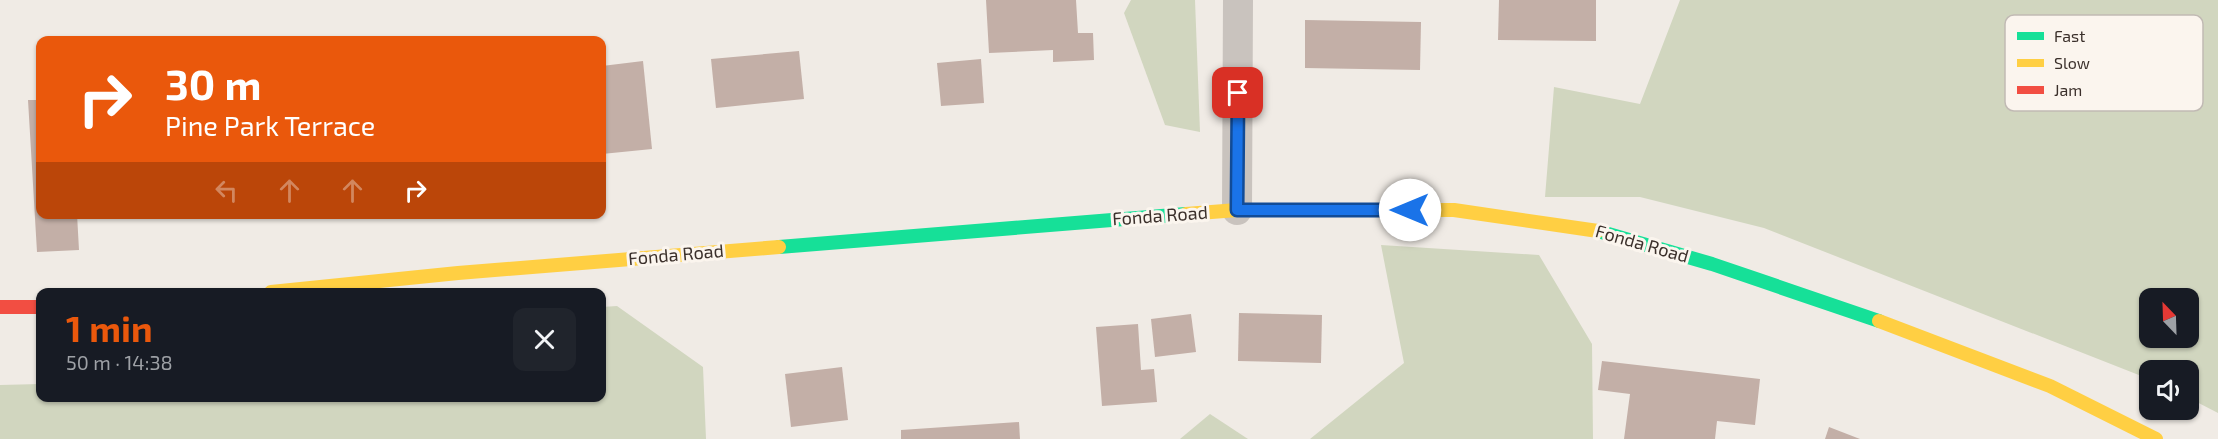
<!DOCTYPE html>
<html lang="en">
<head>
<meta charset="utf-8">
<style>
  :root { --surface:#171b24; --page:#20242c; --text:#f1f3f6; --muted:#9ea1a6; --accent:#ea580c }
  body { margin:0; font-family:"Exo 2",sans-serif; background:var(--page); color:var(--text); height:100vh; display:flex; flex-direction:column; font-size:22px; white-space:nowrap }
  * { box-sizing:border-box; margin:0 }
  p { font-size:20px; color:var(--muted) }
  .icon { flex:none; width:33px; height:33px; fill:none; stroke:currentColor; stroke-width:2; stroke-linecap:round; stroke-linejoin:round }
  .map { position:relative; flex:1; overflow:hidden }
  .drawer { position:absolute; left:36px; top:288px; width:570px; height:114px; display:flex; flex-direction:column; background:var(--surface); border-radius:12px; box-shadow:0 2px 4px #0004 }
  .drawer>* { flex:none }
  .banner { position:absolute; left:36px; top:36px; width:570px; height:183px; border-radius:12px; box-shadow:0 2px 4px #0004; background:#ea580c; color:#fff; overflow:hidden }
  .needle { width:39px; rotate:337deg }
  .fabs { position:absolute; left:2139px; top:288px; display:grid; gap:12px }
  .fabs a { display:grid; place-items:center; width:60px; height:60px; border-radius:12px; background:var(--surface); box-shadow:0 2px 4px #0004; font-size:30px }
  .pin { position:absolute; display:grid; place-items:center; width:51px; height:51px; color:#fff; margin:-26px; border-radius:12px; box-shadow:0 3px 9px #0006 }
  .me { position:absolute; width:66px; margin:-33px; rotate:270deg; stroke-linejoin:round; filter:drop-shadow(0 0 4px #0008) }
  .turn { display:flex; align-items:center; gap:21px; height:126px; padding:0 30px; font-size:27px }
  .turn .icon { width:78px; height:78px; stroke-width:2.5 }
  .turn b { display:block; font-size:42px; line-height:51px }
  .lanes { display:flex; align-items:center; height:57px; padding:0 30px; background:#0003; justify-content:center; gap:30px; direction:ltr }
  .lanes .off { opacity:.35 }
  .round { display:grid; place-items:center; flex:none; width:63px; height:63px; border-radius:12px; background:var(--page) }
  .headline { display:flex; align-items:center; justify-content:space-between; height:102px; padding:0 30px }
  h1 { font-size:36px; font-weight:700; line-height:45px; color:var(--accent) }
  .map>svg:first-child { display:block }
  .green { fill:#d1d6bf; fill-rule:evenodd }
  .building { fill:#c3afa7 }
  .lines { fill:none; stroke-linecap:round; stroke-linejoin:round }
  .street { stroke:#c9c3be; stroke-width:30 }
  .fast { stroke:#16e098; stroke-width:14 }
  .slow { stroke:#ffcf43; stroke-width:14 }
  .jam { stroke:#f24e42; stroke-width:14 }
  .route-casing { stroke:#114b97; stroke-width:15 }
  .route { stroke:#1a73e8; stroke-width:10 }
  .labels { text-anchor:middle; stroke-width:6; stroke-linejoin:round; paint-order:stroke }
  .street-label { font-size:18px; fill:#3b302b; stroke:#fbf5ee }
  .key { fill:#fbf5ee; stroke:#c1bab4; stroke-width:1.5 }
  .key-label { font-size:16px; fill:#3b302b }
</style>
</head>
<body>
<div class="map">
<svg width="2218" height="439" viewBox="0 0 2218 439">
  <rect width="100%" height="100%" fill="#f0ebe5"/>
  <g class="green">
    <polygon points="1131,0 1195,0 1200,132 1165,125 1124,13"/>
    <path d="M1680,0H2218V413L2189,398L2188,370H2150L2149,379L1764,228L1640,197H1545L1554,87L1640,104ZM2188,298V338H2150V298Z"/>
    <polygon points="1381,245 1539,255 1592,344 1593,439 1310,439 1404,363"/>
    <polygon points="617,306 703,367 706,439 0,439 0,385 40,384 40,398 602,398 602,307"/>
    <polygon points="1210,414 1248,439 1180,439"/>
  </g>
  <g class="building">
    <polygon points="986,0 1076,0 1078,33 1093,33 1094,60 1053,62 1053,50 989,53"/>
    <polygon points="1499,0 1596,0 1596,41 1498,40"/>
    <polygon points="1305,20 1421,22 1420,70 1305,68"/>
    <polygon points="799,51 804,99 716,108 711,59"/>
    <polygon points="981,59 984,103 941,106 937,63"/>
    <polygon points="643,61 652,149 602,154 602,66"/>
    <polygon points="28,100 40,100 40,214 77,214 79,250 37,252"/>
    <polygon points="1239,313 1322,315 1321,363 1238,361"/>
    <polygon points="1191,314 1196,352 1155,357 1151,319"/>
    <polygon points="1138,324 1141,370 1154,369 1157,402 1102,406 1096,327"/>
    <polygon points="1602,361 1760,379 1755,425 1717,421 1715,439 1624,439 1630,394 1598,390"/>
    <polygon points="842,367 848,420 791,427 785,374"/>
    <polygon points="1019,422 1020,439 901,439 901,430"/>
    <polygon points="1829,427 1860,439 1825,439"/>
  </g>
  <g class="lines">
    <polyline class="street" points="1237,210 1238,0"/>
    <g class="fast">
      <polyline points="1598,231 1712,264 1879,321"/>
      <polyline points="779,247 1186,214"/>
    </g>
    <g class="slow">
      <polyline points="1186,214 1237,210 1454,210 1598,231"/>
      <polyline points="271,292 458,273 779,247"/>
      <polyline points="1879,321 2050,386 2156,439"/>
    </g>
    <polyline class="jam" points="0,307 40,307"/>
  </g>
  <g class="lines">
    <defs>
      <polyline id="route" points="1238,93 1237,210 1410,210"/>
    </defs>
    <use href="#route" class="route-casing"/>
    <use href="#route" class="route"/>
  </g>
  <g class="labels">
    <g class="street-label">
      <text transform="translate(1160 216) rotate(-4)" y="6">Fonda Road</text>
      <text transform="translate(1642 244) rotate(16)" y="6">Fonda Road</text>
      <text transform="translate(676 255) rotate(-5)" y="6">Fonda Road</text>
    </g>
  </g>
  <rect x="2005" y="15" width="198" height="96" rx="9" class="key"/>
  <rect x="2017" y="32" width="27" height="8" fill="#16e098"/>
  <rect x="2017" y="59" width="27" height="8" fill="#ffcf43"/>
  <rect x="2017" y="86" width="27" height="8" fill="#f24e42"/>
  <g class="key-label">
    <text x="2054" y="42">Fast</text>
    <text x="2054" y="69">Slow</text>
    <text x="2054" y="96">Jam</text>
  </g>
</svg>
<div class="fabs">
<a><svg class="needle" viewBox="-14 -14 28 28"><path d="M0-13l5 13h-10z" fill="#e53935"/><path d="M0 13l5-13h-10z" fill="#9ea1a6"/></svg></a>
<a><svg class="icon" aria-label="sound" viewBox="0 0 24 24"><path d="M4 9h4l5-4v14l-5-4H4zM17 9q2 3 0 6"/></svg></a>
</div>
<div class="pin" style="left:1238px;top:93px;background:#d93025"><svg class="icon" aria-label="arrive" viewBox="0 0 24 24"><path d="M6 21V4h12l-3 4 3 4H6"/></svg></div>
<svg class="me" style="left:1410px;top:210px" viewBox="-20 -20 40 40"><circle r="19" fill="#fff"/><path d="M0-13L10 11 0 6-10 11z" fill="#1a73e8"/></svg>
<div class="banner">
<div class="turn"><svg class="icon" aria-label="right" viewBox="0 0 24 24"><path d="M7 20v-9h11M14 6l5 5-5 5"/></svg><div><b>30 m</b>Pine Park Terrace</div></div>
<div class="lanes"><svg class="icon off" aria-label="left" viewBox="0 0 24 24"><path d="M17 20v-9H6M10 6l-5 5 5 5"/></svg><svg class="icon off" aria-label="ahead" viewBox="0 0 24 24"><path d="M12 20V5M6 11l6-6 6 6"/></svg><svg class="icon off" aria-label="ahead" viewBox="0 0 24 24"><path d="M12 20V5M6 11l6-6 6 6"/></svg><svg class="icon" aria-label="right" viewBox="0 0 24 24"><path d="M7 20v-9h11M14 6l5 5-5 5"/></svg></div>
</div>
<section class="drawer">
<div class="headline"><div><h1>1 min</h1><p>50 m · 14:38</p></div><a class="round"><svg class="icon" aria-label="close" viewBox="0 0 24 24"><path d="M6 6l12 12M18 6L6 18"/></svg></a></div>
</section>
</div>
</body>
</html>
